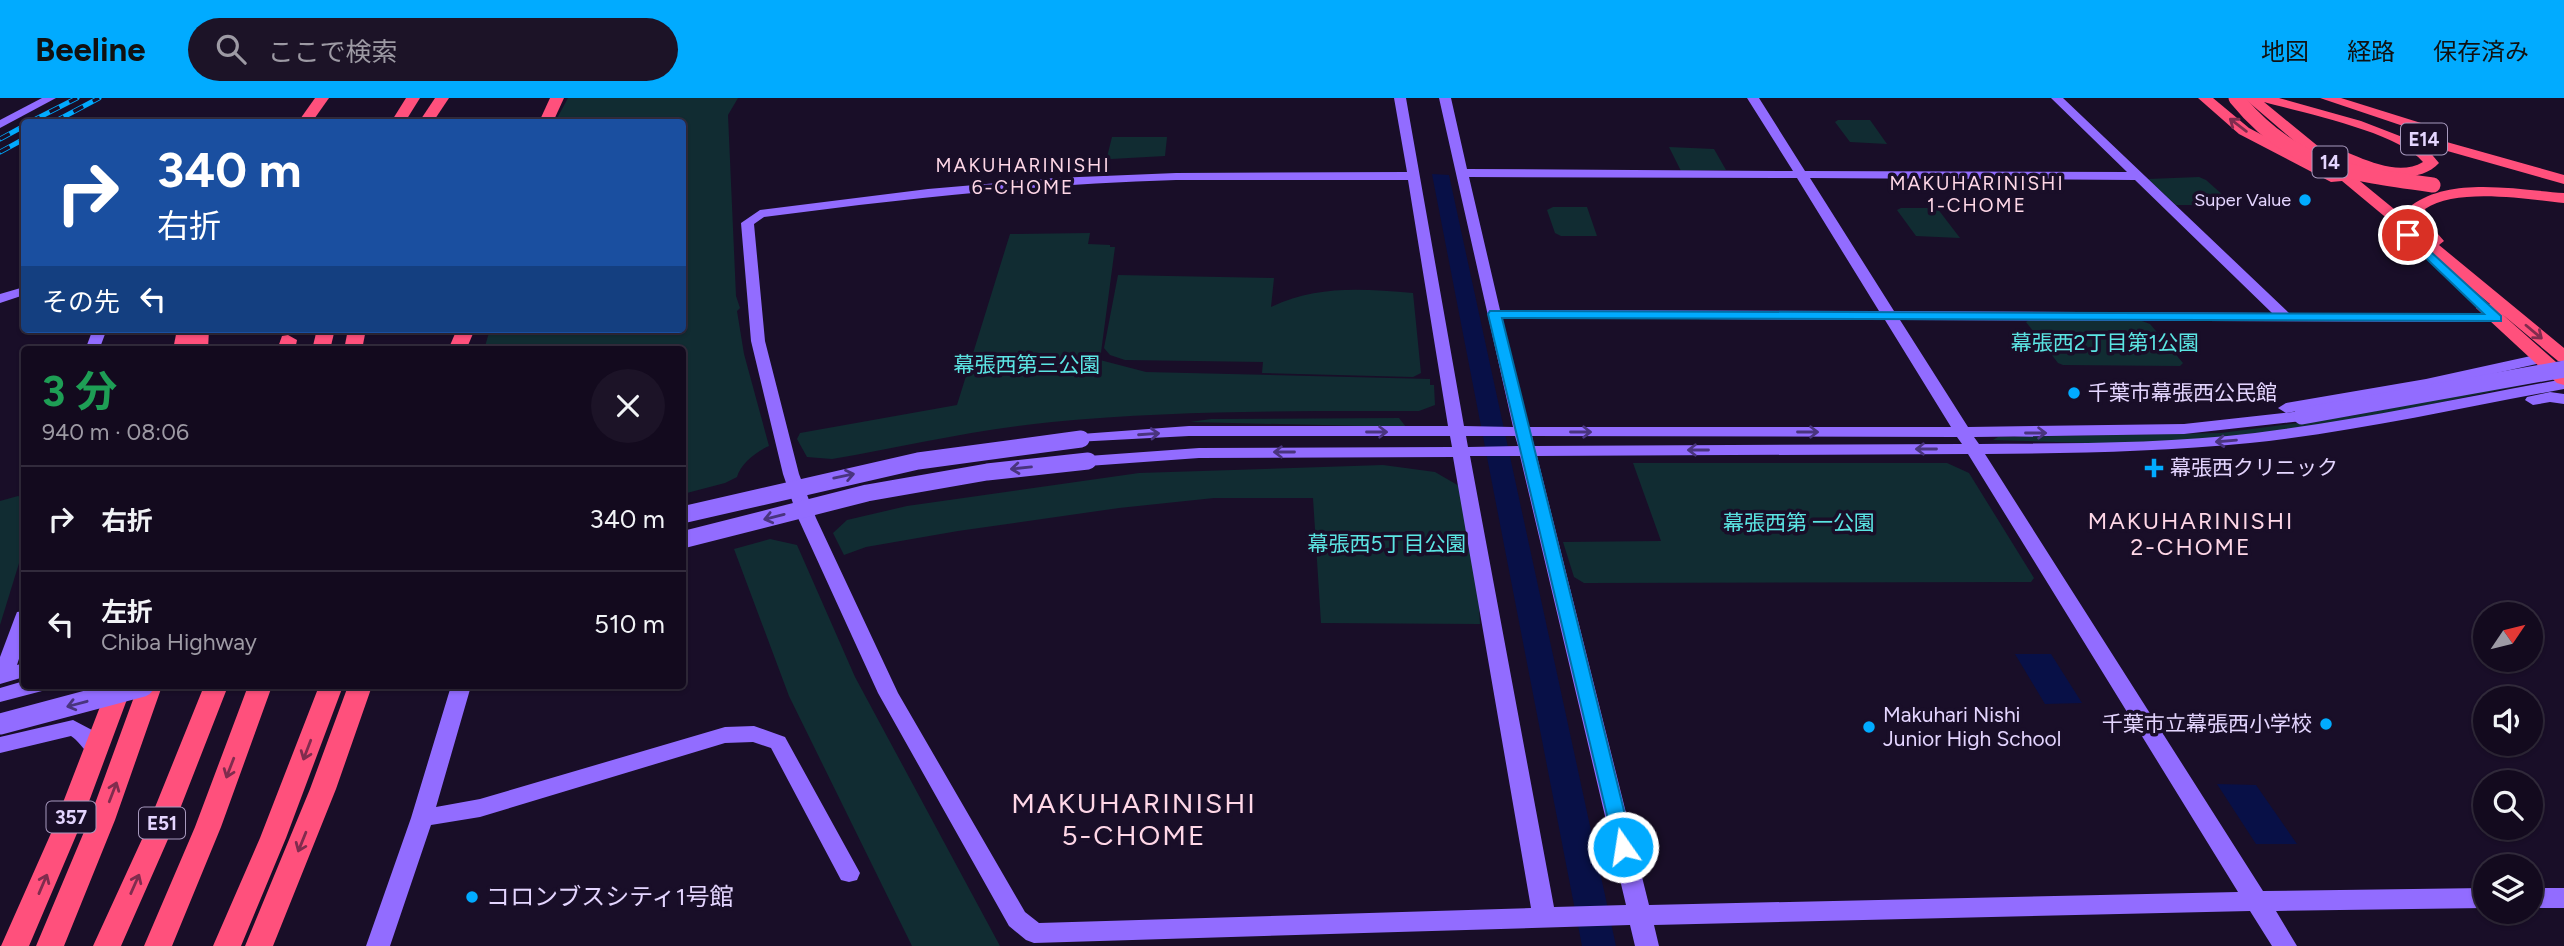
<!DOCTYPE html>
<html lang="ja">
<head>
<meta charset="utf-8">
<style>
  :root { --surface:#130a1e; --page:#1c1327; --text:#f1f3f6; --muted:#9d9aa4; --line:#322b3c; --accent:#01abff }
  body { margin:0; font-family:Figtree,"Noto Sans JP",sans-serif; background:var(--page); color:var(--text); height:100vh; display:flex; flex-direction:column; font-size:26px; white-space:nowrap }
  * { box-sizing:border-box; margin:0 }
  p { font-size:23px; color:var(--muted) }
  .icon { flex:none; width:38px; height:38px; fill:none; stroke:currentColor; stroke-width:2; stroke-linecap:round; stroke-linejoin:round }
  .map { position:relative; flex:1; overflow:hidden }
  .side { position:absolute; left:21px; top:248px; width:665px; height:343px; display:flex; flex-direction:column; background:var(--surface); border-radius:7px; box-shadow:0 2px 5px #0004,0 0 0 2px var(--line) }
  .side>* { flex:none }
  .top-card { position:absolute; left:21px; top:21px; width:665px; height:214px; border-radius:7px; box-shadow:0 2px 5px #0004,0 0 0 2px var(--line); background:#1a4fa0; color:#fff; overflow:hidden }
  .needle { width:46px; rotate:55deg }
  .controls { position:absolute; left:2473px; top:504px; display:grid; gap:14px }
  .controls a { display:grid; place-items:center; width:70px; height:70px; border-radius:50%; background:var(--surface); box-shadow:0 2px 5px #0004,0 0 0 2px var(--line); font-size:35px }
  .pin { position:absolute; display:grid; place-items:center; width:60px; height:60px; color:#fff; margin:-30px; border:4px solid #fff; border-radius:50%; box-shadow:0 2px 7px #0007 }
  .me { position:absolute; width:77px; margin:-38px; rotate:347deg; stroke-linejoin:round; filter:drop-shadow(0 0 5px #0008) }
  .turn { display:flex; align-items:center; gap:24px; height:147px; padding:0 21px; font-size:32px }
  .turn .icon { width:91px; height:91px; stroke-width:2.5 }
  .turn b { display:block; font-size:49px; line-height:60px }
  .then { display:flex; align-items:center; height:66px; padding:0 21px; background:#0003; gap:14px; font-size:26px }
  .round { display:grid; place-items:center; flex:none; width:74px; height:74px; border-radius:37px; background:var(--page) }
  .head { display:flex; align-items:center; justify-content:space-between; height:119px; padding:0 21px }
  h1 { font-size:42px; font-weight:700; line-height:52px; color:#1e9e55 }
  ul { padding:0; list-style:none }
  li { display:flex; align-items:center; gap:21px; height:105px; padding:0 21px; border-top:2px solid var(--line) }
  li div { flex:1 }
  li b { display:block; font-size:26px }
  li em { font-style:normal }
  header { display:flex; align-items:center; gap:42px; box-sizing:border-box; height:98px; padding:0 35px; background:var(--accent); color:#111 }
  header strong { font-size:33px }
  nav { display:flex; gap:38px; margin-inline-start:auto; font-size:24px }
  .search { width:490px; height:63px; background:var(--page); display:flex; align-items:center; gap:18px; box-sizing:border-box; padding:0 24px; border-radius:38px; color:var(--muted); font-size:26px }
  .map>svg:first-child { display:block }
  .green { fill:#112c32 }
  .water { fill:#081047 }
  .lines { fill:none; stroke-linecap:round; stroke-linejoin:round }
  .secondary { fill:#926cff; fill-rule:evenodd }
  .highway { fill:#ff507c; fill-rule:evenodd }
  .rail-casing { stroke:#01abff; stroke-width:5 }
  .rail { stroke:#190e28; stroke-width:3.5; stroke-dasharray:11; stroke-linecap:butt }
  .secondary-bridge-far1 { stroke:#926cff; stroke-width:17 }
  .secondary-bridge { stroke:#926cff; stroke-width:21 }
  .highway-bridge { stroke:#ff507c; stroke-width:15 }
  .oneway { stroke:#802c4e }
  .oneway2 { stroke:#49347e }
  .route { fill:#01abff; stroke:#016fa6; stroke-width:2 }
  .poi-dot { fill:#01abff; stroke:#190e28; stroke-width:2.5 }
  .labels { text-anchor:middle; stroke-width:7; stroke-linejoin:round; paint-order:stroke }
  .far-poi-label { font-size:18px; fill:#e4d5ff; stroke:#190e28; text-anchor:end }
  .shield { fill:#190e28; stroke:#a799be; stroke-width:2 }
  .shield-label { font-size:19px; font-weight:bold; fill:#e4d5ff }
  .far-neighbourhood-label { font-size:19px; letter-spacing:2px; fill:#ffd7e7; stroke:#190e28 }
  .park-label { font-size:21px; fill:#5be5e3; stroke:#190e28 }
  .poi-label { font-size:21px; fill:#e4d5ff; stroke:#190e28; text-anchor:start }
  .neighbourhood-label { font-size:23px; letter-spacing:2px; fill:#ffd7e7; stroke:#190e28 }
  .near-poi-label { font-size:24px; fill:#e4d5ff; stroke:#190e28; text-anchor:start }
  .near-neighbourhood-label { font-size:28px; letter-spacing:2px; fill:#ffd7e7; stroke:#190e28 }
</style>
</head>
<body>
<header>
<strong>Beeline</strong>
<div class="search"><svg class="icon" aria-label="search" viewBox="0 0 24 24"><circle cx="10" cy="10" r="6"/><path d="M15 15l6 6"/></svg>ここで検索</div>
<nav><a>地図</a><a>経路</a><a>保存済み</a></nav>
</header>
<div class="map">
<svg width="2564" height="848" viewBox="0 0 2564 848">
  <rect width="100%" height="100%" fill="#190e28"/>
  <g class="green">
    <path d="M568,0H738L728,17L736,198L740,210L737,213L744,256L769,348C757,353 740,366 737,379L725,385L683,396L682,252H484L490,231H682V24H555Z"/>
    <polygon points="1838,22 1870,22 1887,46 1850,44 1835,24"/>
    <polygon points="1112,39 1167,39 1165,58 1111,61 1107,59"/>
    <polygon points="1669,49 1714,51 1726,72 1681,73"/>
    <polygon points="2199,79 2206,82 2234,107 2176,107 2148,81"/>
    <polygon points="1553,109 1587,109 1597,138 1561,138 1555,135 1547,112"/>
    <polygon points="1901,110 1937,110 1960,140 1916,138 1897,112"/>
    <path d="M1090,135L1088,146L1110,147V149H1115L1100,262L1146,274L1430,281V287H1434L1435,307L1419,313C1296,313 1174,312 1052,324C978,331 905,348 832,361L807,359L797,341L800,335L957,307L1010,136Z"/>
    <path d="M1118,177L1274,180L1271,209C1319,187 1361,191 1413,195L1421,275L1413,279L1262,275L1263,264L1125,262L1110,257L1104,250Z"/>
    <polygon points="2029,222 2142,223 2150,226 2183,265 2180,268 2063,267 2058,265 2026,224"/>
    <polygon points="2536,282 2538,284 2350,323 2267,334 2182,343 2119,346 1993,342 1998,339 2221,335 2350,318"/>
    <polygon points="1399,320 1406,329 1190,324 1211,321"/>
    <polygon points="1633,365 1947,365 1969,375 2034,480 2031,484 1584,485 1574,479 1563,444 1661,443"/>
    <polygon points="1383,367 1435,374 1466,392 1476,461 1480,526 1321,525 1313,400 1214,400 1119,410 958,433 866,449 844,457 833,435 847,422 907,408 1139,375"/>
    <polygon points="18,398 24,400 24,449 0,527 0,403"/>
    <polygon points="770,441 797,447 855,579 1000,848 912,848 789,598 734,451"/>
  </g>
  <g class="water">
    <polygon points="1432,76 1449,77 1616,848 1582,848"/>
    <polygon points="2015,556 2051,556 2082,605 2045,606"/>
    <polygon points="2217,686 2256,687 2297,746 2256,746"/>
  </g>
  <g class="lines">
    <g class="secondary">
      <polygon points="42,0 56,0 0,30 0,22"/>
      <path d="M1394,0H1406L1464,328L1513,329L1439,0H1451L1467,71L1793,73L1747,0H1759L1805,73L2127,74L2051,0H2063L2289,215L2501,217L2503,220L2496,224L1900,222L1968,329L2184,326L2302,313L2310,318L2302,323L2184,336L1974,339L1979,346C2071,345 2163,346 2255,335C2359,322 2461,300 2564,281V291C2460,310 2355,334 2250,345C2161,354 2074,355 1985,356L2263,793L2485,790V810L2276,813L2297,848H2272L2250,813L1654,827L1659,848H1635L1630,827L1034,845L1026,842L1009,828L878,595L798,420L783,376L751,243L741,125L760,112L928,91L1055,80L1176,75L1407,74ZM1469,79L1797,80L1879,213L1500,212ZM1810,80L2135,82L2272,215L1894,213ZM1176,82H1408L1448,328H1189L1081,336L1073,341L1075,344L1189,338H1450L1452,349L1199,350L1088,358L1080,363L1088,368L1199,360L1453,359L1531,810L1039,825L1025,814L898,595L816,420L799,376L765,243L754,126L764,119C901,101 1038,86 1176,82ZM1502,220L1885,222L1951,329H1529ZM1466,338H1515L1518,348L1468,349ZM1532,338L1957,339L1962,346L1534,348ZM1968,356L2238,794L1649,807L1537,358ZM1470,358H1520L1626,807L1554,809Z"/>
      <polygon points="24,189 24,197 0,205 0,196"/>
      <polygon points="93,231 107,231 99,252 85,252"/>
      <polygon points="2540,256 2545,258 2548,261 2545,264 2426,291 2286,315 2278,310 2286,305 2426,281"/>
      <polygon points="2550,294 2564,296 2564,306 2550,304 2533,307 2525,302 2527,299"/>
      <polygon points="24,513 24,545 17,567 24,565 24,579 0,586 0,559 15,519 17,514"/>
      <polygon points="24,583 24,588 45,588 42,593 0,604 0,590"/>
      <polygon points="451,588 471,588 436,709 480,701 725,629 754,628 785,639 860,775 857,782 849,784 841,782 771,650 753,644 725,645 480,719 431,727 390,848 366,848 411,720"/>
      <path d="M73,622L92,632L107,653L104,659C87,664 84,646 71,638L0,655V639Z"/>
      <rect x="2530" y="790" width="34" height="20"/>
    </g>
    <g class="highway">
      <polygon points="315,0 329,0 312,24 298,24"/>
      <polygon points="406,0 420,0 405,24 391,24"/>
      <polygon points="435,0 449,0 433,24 419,24"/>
      <polygon points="550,0 564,0 553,24 539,24"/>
      <path d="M2198,0H2213L2249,30L2327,71L2244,0H2279L2361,23L2405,40L2406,35L2411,34L2564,77V86L2412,43L2428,52L2439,65C2414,92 2361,73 2333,61L2416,129L2410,115L2412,107C2452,78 2518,92 2564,95V105C2527,101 2456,89 2425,111L2431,128L2444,143L2439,147L2564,250V264L2558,263L2502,216L2564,271V287L2557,285L2476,210L2479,206H2490L2342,83L2331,84L2239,36ZM2264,4C2303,15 2398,34 2423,64C2388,85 2336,41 2319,49Z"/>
      <polygon points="2320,0 2341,0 2437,30 2439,33 2437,36 2427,36"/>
      <polygon points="177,231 209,231 208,252 173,252"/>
      <polygon points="317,231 335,231 330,252 312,252"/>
      <polygon points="348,231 366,231 362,252 344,252"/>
      <polygon points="457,231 475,231 466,252 448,252"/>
      <polygon points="288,237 297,242 295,252 277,252 282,238"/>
      <polygon points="108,588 132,588 78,733 29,848 1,848 52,733"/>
      <polygon points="138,588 162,588 115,722 64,848 36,848 89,722"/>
      <polygon points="204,588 228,588 169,739 121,848 93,848 143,739"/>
      <polygon points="248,588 272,588 221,729 172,848 144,848 195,729"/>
      <polygon points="319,588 343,588 286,740 241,848 213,848 260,740"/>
      <polygon points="348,588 372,588 336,691 273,848 245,848 310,691"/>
    </g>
    <defs>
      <g id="rail">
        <polyline points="30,24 77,0"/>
        <polyline points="54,24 99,0"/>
        <polyline points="0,41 24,28"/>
        <polyline points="0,54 24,41"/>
      </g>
    </defs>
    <use href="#rail" class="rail-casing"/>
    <use href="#rail" class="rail"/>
    <g class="secondary-bridge-far1">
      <polyline points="2302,318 2564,271"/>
      <polyline points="682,417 918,363 1081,341"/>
      <polyline points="682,442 867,395 987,374 1088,363"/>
    </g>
    <polyline class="secondary-bridge" points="0,626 143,588"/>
    <path class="highway-bridge" d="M2236,0C2292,69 2349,76 2433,87"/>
  </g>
  <defs><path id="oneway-shaft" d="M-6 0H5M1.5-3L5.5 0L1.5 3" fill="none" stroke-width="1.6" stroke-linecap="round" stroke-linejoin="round" transform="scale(1.75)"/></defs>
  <g class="oneway">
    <use href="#oneway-shaft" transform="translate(2238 27) rotate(-143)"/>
    <use href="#oneway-shaft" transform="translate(2534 234) rotate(40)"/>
    <use href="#oneway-shaft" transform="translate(307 652) rotate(111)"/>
    <use href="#oneway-shaft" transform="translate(230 670) rotate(111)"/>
    <use href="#oneway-shaft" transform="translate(113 694) rotate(-69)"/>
    <use href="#oneway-shaft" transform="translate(302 744) rotate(112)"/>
    <use href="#oneway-shaft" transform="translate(43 786) rotate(-67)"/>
    <use href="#oneway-shaft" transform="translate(135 786) rotate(-66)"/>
  </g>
  <g class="oneway2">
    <use href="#oneway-shaft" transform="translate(1377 334)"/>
    <use href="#oneway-shaft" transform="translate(1581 334)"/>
    <use href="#oneway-shaft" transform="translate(1808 334)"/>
    <use href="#oneway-shaft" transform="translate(2036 335)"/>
    <use href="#oneway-shaft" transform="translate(1149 336) rotate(-4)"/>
    <use href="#oneway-shaft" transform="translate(2226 343) rotate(175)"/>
    <use href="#oneway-shaft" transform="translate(1926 351) rotate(180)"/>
    <use href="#oneway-shaft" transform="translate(1698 352) rotate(180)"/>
    <use href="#oneway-shaft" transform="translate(1284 354) rotate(180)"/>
    <use href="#oneway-shaft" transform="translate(1021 370) rotate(174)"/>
    <use href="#oneway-shaft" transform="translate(844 378) rotate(-12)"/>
    <use href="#oneway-shaft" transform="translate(774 419) rotate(166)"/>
    <use href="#oneway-shaft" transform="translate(77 606) rotate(165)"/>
  </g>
  <polygon class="route" points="2408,133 2501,218 2501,223 1502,220 1633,749 1630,755 1623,757 1616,755 1488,216 1490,213 2484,216 2404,139 2404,134"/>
  <g class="poi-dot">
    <circle cx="2305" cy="102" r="7"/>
    <circle cx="2074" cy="295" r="7"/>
    <path d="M2150.5 359.5h7v7h7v7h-7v7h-7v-7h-7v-7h7z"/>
    <circle cx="2326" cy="626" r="7"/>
    <circle cx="1869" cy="629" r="7"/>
    <circle cx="472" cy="799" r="7"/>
  </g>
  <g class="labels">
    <g class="far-poi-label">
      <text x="2291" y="108">Super Value</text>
    </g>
    <g class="shield">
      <rect x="2401" y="25.5" width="46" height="31" rx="5"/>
      <rect x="2312.5" y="48.5" width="35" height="31" rx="5"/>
      <rect x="46.5" y="703.5" width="49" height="31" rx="5"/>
      <rect x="139" y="709.5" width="46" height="31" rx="5"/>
    </g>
    <g class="shield-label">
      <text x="2424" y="48">E14</text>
      <text x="2330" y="71">14</text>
      <text x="71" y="726">357</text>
      <text x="162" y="732">E51</text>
    </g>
    <g class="far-neighbourhood-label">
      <text x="1023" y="74">MAKUHARINISHI<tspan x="1023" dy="22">6-CHOME</tspan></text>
      <text x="1977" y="92">MAKUHARINISHI<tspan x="1977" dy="22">1-CHOME</tspan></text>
    </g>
    <g class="park-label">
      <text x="2105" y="252">幕張西2丁目第1公園</text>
      <text x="1027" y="274">幕張西第三公園</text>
      <text x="1799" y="432">幕張西第 一公園</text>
      <text x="1387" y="453">幕張西5丁目公園</text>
    </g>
    <g class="poi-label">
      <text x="2088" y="302">千葉市幕張西公民館</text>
      <text x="2170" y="377">幕張西クリニック</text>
      <text x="1883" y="624">Makuhari Nishi<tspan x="1883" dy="24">Junior High School</tspan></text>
      <text x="2312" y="633" text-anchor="end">千葉市立幕張西小学校</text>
    </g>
    <g class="neighbourhood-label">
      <text x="2191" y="431">MAKUHARINISHI<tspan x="2191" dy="26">2-CHOME</tspan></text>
    </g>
    <g class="near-poi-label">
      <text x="486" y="807">コロンブスシティ1号館</text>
    </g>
    <g class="near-neighbourhood-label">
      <text x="1134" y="715">MAKUHARINISHI<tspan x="1134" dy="32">5-CHOME</tspan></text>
    </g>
  </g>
</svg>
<div class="controls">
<a><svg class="needle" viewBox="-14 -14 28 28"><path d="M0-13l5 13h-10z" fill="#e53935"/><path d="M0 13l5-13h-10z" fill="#9d9aa4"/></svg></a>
<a><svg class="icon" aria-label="sound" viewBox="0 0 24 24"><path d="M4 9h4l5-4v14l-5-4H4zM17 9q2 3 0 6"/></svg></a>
<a><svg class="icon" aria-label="search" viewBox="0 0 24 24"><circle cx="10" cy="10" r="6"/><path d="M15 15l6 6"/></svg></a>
<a><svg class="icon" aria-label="layers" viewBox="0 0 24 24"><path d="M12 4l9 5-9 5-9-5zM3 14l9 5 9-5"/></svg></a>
</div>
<div class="pin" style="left:2408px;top:137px;background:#d93025"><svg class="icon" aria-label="arrive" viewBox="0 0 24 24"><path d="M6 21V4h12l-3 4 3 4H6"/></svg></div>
<svg class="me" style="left:1623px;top:749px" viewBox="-20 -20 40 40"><circle r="17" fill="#01abff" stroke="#fff" stroke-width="3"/><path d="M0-11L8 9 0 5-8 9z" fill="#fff"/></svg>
<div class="top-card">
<div class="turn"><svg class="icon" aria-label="right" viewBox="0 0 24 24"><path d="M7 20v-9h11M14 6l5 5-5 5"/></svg><div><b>340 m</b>右折</div></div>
<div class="then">その先<svg class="icon" aria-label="left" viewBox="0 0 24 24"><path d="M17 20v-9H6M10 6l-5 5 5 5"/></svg></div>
</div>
<section class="side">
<div class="head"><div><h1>3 分</h1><p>940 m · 08:06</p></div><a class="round"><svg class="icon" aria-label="close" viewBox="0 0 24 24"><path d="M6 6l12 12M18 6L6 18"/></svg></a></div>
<ul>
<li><svg class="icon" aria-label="right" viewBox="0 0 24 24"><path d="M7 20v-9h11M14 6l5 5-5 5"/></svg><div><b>右折</b></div><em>340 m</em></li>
<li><svg class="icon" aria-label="left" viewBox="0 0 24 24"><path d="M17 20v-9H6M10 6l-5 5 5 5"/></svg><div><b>左折</b><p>Chiba Highway</p></div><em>510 m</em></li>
</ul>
</section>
</div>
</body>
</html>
